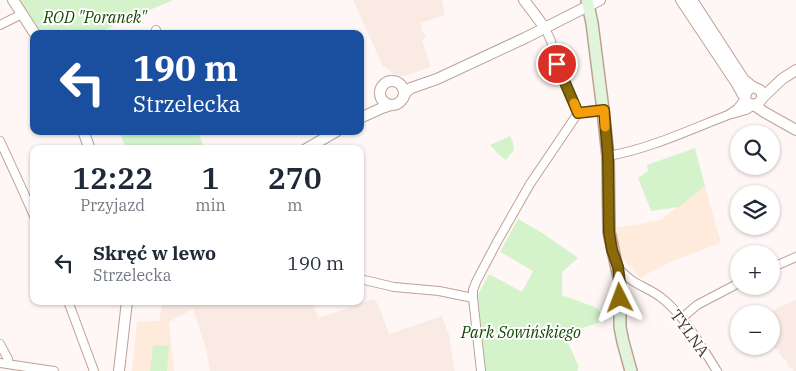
<!DOCTYPE html>
<html lang="pl">
<head>
<meta charset="utf-8">
<style>
  :root { --surface:#fff; --page:#f2f2f3; --text:#1f2937; --muted:#747a83 }
  body { margin:0; font-family:"IBM Plex Serif",serif; background:var(--page); color:var(--text); height:100vh; display:flex; flex-direction:column; font-size:19px; white-space:nowrap }
  * { box-sizing:border-box; margin:0 }
  p { font-size:16px; color:var(--muted) }
  .icon { flex:none; width:28px; height:28px; fill:none; stroke:currentColor; stroke-width:2; stroke-linecap:round; stroke-linejoin:round }
  .map { position:relative; flex:1; overflow:hidden }
  .drawer { position:absolute; left:30px; top:145px; width:334px; height:160px; display:flex; flex-direction:column; background:var(--surface); border-radius:10px; box-shadow:0 1px 4px #0004 }
  .drawer>* { flex:none }
  .banner { position:absolute; left:30px; top:30px; width:334px; height:105px; border-radius:10px; box-shadow:0 1px 4px #0004; background:#1a4fa0; color:#fff; overflow:hidden }
  .tools { position:absolute; left:730px; top:125px; display:grid; gap:10px }
  .tools a { display:grid; place-items:center; width:50px; height:50px; border-radius:50%; background:var(--surface); box-shadow:0 1px 4px #0004; font-size:25px }
  .pin { position:absolute; display:grid; place-items:center; width:42px; height:42px; color:#fff; margin:-21px; border:2px solid #fff; border-radius:50%; box-shadow:0 1px 5px #0007 }
  .me { position:absolute; width:55px; margin:-28px; rotate:357deg; stroke-linejoin:round; filter:drop-shadow(0 0 4px #0008) }
  .turn { display:flex; align-items:center; gap:18px; height:105px; padding:0 20px; font-size:22px }
  .turn .icon { width:65px; height:65px; stroke-width:2.5 }
  .turn b { display:block; font-size:35px; line-height:42px }
  .eta { display:flex; justify-content:space-evenly; align-items:center; height:85px; text-align:center }
  .eta b { font-size:30px; font-weight:600; line-height:35px }
  ul { padding:0; list-style:none }
  li { display:flex; align-items:center; gap:15px; height:65px; padding:0 20px }
  li div { flex:1 }
  li b { display:block; font-size:19px }
  li em { font-style:normal }
  .map>svg:first-child { display:block }
  .built { fill:#faeae4 }
  .education { fill:#ffebdc }
  .green { fill:#d4f3cb }
  .lines { fill:none; stroke-linecap:round; stroke-linejoin:round }
  .minor-casing { stroke:#bea195; stroke-width:10 }
  .tertiary-casing { stroke:#bea195; stroke-width:12 }
  .secondary-casing { stroke:#bea195; stroke-width:14 }
  .minor { stroke:#fff; stroke-width:8 }
  .tertiary { stroke:#fff; stroke-width:10 }
  .secondary { stroke:#e1f5dc; stroke-width:11 }
  .route-casing { stroke:#5a4506; stroke-width:12 }
  .route { stroke:#8a6a09; stroke-width:9 }
  .slow { stroke:#f59e0b; stroke-width:9 }
  .labels { text-anchor:middle; stroke-width:4; stroke-linejoin:round; paint-order:stroke }
  .park-label { font-size:16px; font-style:italic; fill:#164600; stroke:#fff }
  .street-label { font-size:16px; fill:#433732; stroke:#fff }
</style>
</head>
<body>
<div class="map">
<svg width="796" height="371" viewBox="0 0 796 371">
  <rect width="100%" height="100%" fill="#fef7f5"/>
  <g class="built">
    <polygon points="353,0 442,0 445,15 421,23 422,31 426,35 422,41 431,67 404,76 393,74 388,69 383,66"/>
    <polygon points="374,299 378,304 389,334 442,316 449,335 455,371 210,371 206,349 193,309 169,322 159,321 163,301 311,301 319,318"/>
    <polygon points="796,299 796,371 794,371 791,368 790,369 786,362 787,361 784,358 783,359 779,353 780,352 779,350 776,349 774,346 771,339 771,314 767,314"/>
  </g>
  <g class="education">
    <polygon points="705,186 721,243 670,262 640,278 628,265 621,255 616,239 614,228 639,224 661,220"/>
    <polygon points="159,321 169,322 174,371 132,371 137,322"/>
  </g>
  <g class="green">
    <polygon points="20,0 173,0 113,26 98,34 42,34"/>
    <polygon points="119,131 200,131 198,133 203,144 195,149 126,149"/>
    <polygon points="510,136 513,142 514,150 506,160 499,155 490,145"/>
    <polygon points="695,148 705,186 679,207 651,211 638,178 648,171 647,165"/>
    <polygon points="518,219 541,232 578,258 562,272 562,295 597,308 603,318 605,319 606,320 583,328 571,329 566,338 579,367 577,368 578,371 486,371 480,324 478,295 489,274 522,292 533,271 500,252"/>
    <polygon points="153,345 169,346 167,371 150,371"/>
  </g>
  <g class="lines">
    <defs>
      <g id="minor">
        <polyline points="0,25 22,14"/>
        <polyline points="545,28 551,41 557,64 578,113 603,110"/>
        <polyline points="156,30 157,34"/>
        <polyline points="732,114 746,110 754,105"/>
        <polyline points="0,141 23,191 34,216"/>
        <path d="M608,156C649,149 689,130 728,115L737,109L745,99"/>
        <path d="M618,268C624,274 629,279 636,283C645,288 655,292 663,299C686,318 701,346 717,371"/>
        <polyline points="771,268 796,257"/>
        <polyline points="360,279 394,287 439,291 473,298"/>
        <polyline points="68,301 94,371"/>
        <polyline points="682,318 697,305 739,283"/>
        <polyline points="0,344 8,359 8,363"/>
        <polyline points="0,363 54,371"/>
        <polyline points="481,371 473,298 473,290 476,282 497,242 530,184 578,113"/>
      </g>
      <g id="tertiary">
        <polyline points="13,0 35,34"/>
        <polyline points="524,0 545,28"/>
        <polyline points="681,0 737,84 747,102 751,105 759,103 762,98 762,93 760,90 753,87 748,89 745,97"/>
        <polyline points="692,0 744,80 753,87"/>
        <circle cx="392" cy="93" r="12"/>
        <polyline points="403,98 406,92 411,88 437,79 525,38 600,0"/>
        <polyline points="762,98 782,79 796,70"/>
        <polyline points="754,105 764,112 796,130"/>
        <polyline points="360,118 382,108 391,105"/>
        <polyline points="83,131 90,149"/>
        <polyline points="306,149 337,131"/>
        <polyline points="119,371 127,301"/>
      </g>
      <polyline id="secondary" points="587,0 592,23 603,110 608,156 609,232 620,282 620,327 623,342 631,371"/>
    </defs>
    <use href="#minor" class="minor-casing"/>
    <use href="#tertiary" class="tertiary-casing"/>
    <use href="#secondary" class="secondary-casing"/>
    <use href="#minor" class="minor"/>
    <use href="#tertiary" class="tertiary"/>
    <use href="#secondary" class="secondary"/>
  </g>
  <g class="lines">
    <defs>
      <polyline id="route" points="557,64 578,113 604,110 608,156 609,232 612,250 618,267 620,283 620,298"/>
    </defs>
    <use href="#route" class="route-casing"/>
    <use href="#route" class="route"/>
    <polyline class="slow" points="574,103 578,113 604,110 605,127"/>
  </g>
  <g class="labels">
    <g class="park-label">
      <text x="95" y="23">ROD "Poranek"</text>
      <text x="521" y="338">Park Sowińskiego</text>
    </g>
    <g class="street-label">
      <text transform="translate(690 333) rotate(54)" y="6">TYLNA</text>
    </g>
  </g>
</svg>
<div class="tools">
<a><svg class="icon" aria-label="search" viewBox="0 0 24 24"><circle cx="10" cy="10" r="6"/><path d="M15 15l6 6"/></svg></a>
<a><svg class="icon" aria-label="layers" viewBox="0 0 24 24"><path d="M12 4l9 5-9 5-9-5zM3 14l9 5 9-5"/></svg></a>
<a>+</a>
<a>−</a>
</div>
<div class="pin" style="left:557px;top:64px;background:#d93025"><svg class="icon" aria-label="arrive" viewBox="0 0 24 24"><path d="M6 21V4h12l-3 4 3 4H6"/></svg></div>
<svg class="me" style="left:620px;top:298px" viewBox="-20 -20 40 40"><path d="M0-17L14 15 0 8-14 15z" fill="#8a6a09" stroke="#fff" stroke-width="4"/></svg>
<div class="banner">
<div class="turn"><svg class="icon" aria-label="left" viewBox="0 0 24 24"><path d="M17 20v-9H6M10 6l-5 5 5 5"/></svg><div><b>190 m</b>Strzelecka</div></div>
</div>
<section class="drawer">
<div class="eta">
<div><b>12:22</b><p>Przyjazd</p></div>
<div><b>1</b><p>min</p></div>
<div><b>270</b><p>m</p></div>
</div>
<ul>
<li><svg class="icon" aria-label="left" viewBox="0 0 24 24"><path d="M17 20v-9H6M10 6l-5 5 5 5"/></svg><div><b>Skręć w lewo</b><p>Strzelecka</p></div><em>190 m</em></li>
</ul>
</section>
</div>
</body>
</html>
